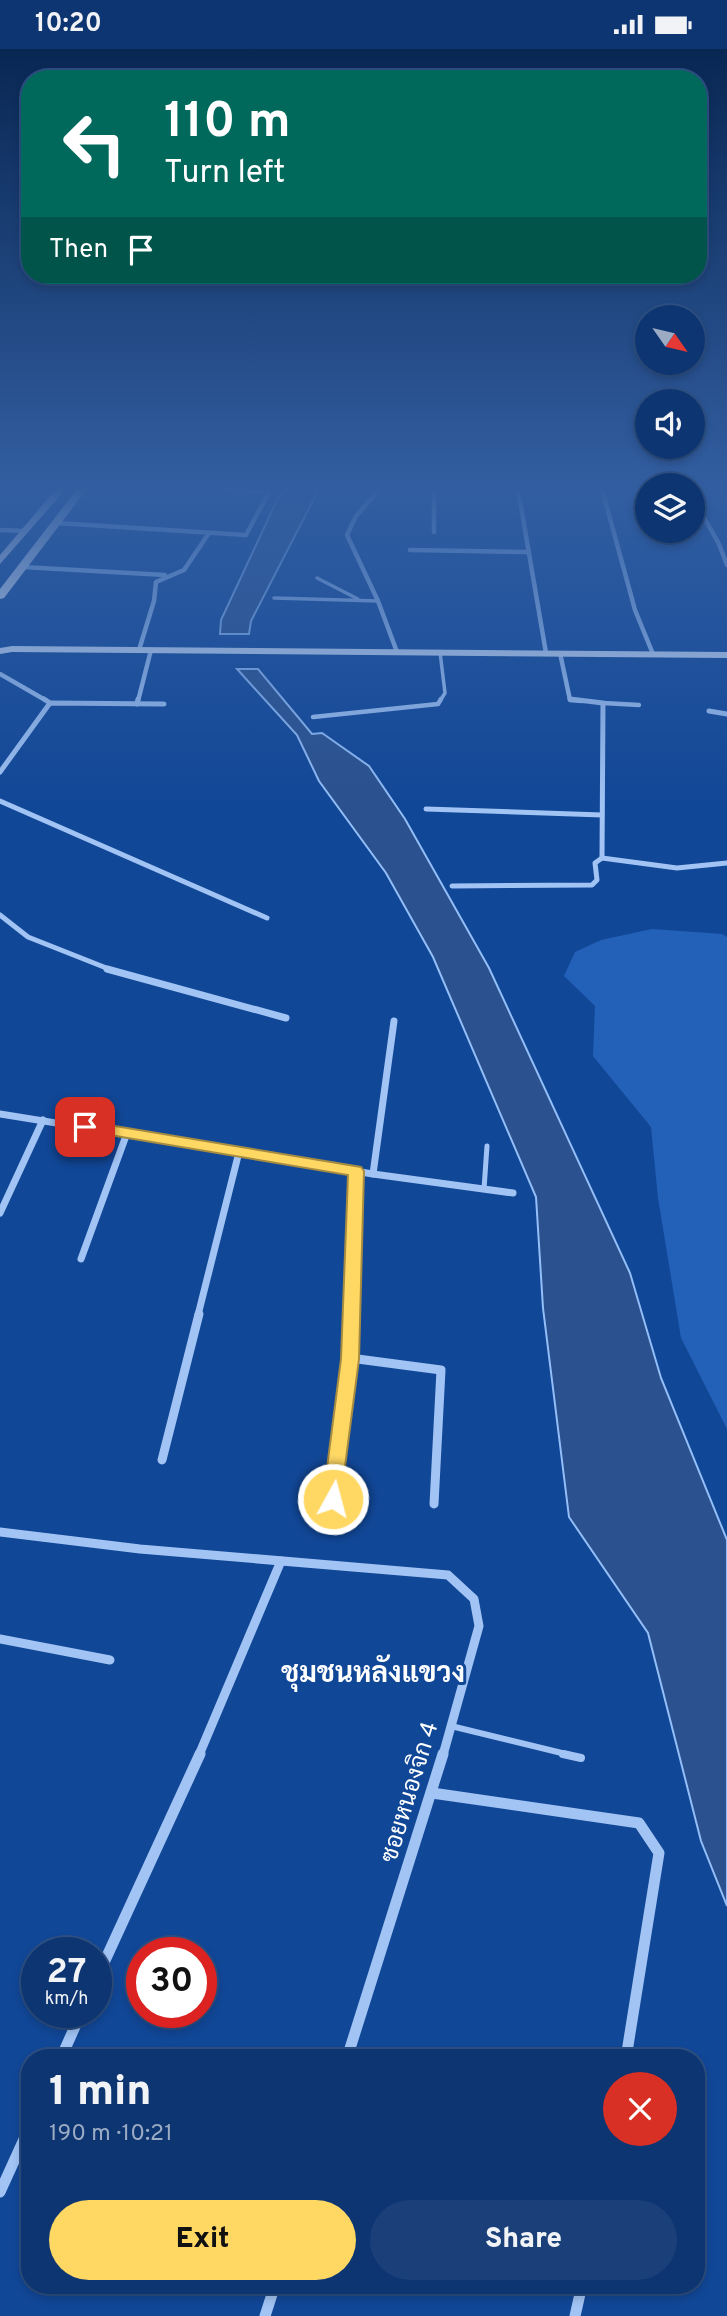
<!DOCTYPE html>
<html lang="en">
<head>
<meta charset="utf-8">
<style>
  :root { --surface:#0d3571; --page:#1b4079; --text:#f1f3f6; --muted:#9aabc3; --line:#2d5084; --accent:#ffd864 }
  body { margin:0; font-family:Overpass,Sarabun,sans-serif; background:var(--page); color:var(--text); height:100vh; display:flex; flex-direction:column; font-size:26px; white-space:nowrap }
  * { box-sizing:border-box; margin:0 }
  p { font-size:23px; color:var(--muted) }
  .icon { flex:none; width:38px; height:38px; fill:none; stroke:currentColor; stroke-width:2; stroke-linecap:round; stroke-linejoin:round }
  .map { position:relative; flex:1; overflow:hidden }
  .sheet { position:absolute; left:21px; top:2000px; width:684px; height:245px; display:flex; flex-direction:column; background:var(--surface); border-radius:28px; box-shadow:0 4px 10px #0003,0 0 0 2px var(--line) }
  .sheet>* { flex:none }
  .guide { position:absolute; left:21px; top:21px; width:686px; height:214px; border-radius:28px; box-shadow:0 4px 10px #0003,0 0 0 2px var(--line); background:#00695c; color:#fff; overflow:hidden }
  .needle { width:46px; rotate:124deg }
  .fabs { position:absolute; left:635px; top:256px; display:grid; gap:14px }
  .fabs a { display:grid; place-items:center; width:70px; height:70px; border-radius:50%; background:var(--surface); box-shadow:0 4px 10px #0003,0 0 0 2px var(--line); font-size:35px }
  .speed { position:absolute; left:21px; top:1888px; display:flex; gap:14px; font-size:35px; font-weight:700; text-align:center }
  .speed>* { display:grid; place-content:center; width:91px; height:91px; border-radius:50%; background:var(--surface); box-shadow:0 4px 10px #0003,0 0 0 2px var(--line); line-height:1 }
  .speed small { font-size:18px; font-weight:400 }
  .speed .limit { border:10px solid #d22; background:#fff; color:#111 }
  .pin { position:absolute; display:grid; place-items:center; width:60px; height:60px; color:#fff; margin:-30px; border-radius:14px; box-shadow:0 4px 10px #0006 }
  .me { position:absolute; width:77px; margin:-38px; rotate:7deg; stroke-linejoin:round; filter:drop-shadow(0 0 5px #0008) }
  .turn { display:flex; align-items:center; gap:24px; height:147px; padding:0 28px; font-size:32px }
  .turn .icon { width:91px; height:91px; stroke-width:2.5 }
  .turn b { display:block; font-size:49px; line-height:60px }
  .then { display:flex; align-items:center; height:66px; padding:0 28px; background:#0003; gap:14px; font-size:26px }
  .round { display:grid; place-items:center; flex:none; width:74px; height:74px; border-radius:37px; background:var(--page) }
  .summary { display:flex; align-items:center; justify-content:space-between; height:119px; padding:0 28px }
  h1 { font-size:42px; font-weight:800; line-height:52px }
  .action { display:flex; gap:14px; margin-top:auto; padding:14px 28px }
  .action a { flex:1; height:80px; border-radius:42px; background:var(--accent); color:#111; font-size:28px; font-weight:800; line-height:80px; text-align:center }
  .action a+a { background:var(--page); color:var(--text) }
  .status { display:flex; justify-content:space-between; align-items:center; height:49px; padding:0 35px; background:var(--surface); direction:ltr }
  .status svg { height:19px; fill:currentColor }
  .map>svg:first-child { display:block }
  .green { fill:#2360b7 }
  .water { fill:#2b528e; stroke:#93bef7; stroke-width:2 }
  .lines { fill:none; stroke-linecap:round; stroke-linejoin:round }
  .lane-far4 { stroke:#a1c4f4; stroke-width:3.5 }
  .lane-far3 { stroke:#a1c4f4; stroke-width:4.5 }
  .lane-far2 { stroke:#a1c4f4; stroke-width:5 }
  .lane-far1 { stroke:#a1c4f4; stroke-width:6 }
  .lane { stroke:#a1c4f4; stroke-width:8 }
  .street-far4 { stroke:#a1c4f4; stroke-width:4.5 }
  .street-far3 { stroke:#a1c4f4; stroke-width:5 }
  .street-far2 { stroke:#a1c4f4; stroke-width:7 }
  .street-far1 { stroke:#a1c4f4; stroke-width:9 }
  .street { stroke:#a1c4f4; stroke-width:11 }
  .secondary { fill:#d1e3fd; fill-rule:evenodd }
  .primary { fill:#eef4ff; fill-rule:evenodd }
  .route { fill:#ffd864; stroke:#a68c41; stroke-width:2 }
  .labels { text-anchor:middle; stroke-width:6; stroke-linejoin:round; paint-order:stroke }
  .near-street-label { font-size:24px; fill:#fff; stroke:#114797 }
  .near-neighbourhood-label { font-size:28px; font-weight:bold; fill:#fff; stroke:#114797 }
</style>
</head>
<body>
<div class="status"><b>10:20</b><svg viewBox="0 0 49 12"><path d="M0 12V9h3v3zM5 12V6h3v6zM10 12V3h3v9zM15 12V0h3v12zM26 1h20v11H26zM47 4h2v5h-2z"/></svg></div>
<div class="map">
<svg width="727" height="2267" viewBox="0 0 727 2267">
  <rect width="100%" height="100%" fill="#114797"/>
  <polygon class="green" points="652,880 722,885 727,888 727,1380 681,1289 658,1149 651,1078 593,1007 595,957 564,927 575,903 601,891"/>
  <g class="water">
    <polygon points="286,440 319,440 251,572 249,585 220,585 221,571 278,449"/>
    <polygon points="237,620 258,620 312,685 322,684 369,717 405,770 489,919 630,1224 661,1329 727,1491 727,1857 701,1792 648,1584 569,1468 543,1259 536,1148 433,908 386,824 319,732 297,686"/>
  </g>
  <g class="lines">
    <g class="lane-far4">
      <polyline points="317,529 358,550"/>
      <polyline points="274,549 378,552"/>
      <polyline points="440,652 445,644 440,603"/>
    </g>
    <g class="lane-far3">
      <polyline points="603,654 639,656"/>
      <polyline points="313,668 438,655 441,650"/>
    </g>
    <polyline class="lane-far2" points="484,1140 487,1097"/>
    <polyline class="lane-far1" points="451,1677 570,1706"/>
    <polyline class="lane" points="563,1705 581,1709"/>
    <g class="street-far4">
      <polyline points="380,440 356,467 347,486 378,552 397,603"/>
      <polyline points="434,440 434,483"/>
      <polyline points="518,440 546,604"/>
      <polyline points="602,440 635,561 653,605"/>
      <polyline points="693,449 719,495 727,516"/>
      <polyline points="57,474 246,486 269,443 216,440"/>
      <polyline points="0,481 25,482"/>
      <polyline points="410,501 529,503"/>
      <polyline points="23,518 165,526"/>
      <polyline points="139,601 154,552 156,533 184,521 209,484"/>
      <polyline points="560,604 570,651 582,652"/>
      <polyline points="0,625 47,652"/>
      <polyline points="138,652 151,601"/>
    </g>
    <g class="street-far3">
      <polyline points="44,650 50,654"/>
      <polyline points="570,650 603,654 602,809"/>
      <polyline points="137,655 138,650"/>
      <polyline points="709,662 727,665"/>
      <polyline points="0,723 50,654 164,655"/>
      <polyline points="0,752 267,869"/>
      <polyline points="426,760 602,766"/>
      <polyline points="452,837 592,836 597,831 595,814 602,809 677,819 727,814"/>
      <polyline points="0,866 28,888 114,922"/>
    </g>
    <g class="street-far2">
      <polyline points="107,920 286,969"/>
      <polyline points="0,1065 373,1125 513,1144"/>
      <polyline points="373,1125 394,972"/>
      <polyline points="0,1164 43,1071"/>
      <polyline points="81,1210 127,1084"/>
      <polyline points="198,1266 239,1103"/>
      <polyline points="351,1266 356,1122"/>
    </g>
    <g class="street-far1">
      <polyline points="350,1309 441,1321 434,1455"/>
      <polyline points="162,1411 199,1265"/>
      <polyline points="333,1450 350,1309 351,1265"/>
      <polyline points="0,1483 140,1500 448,1526 474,1550 479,1577 443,1706"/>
      <polyline points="0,1590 110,1611"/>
      <polyline points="199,1706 281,1512"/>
    </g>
    <g class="street">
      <polyline points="432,1744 639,1774 659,1804 626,2009"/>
      <polyline points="96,1931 200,1705"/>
      <polyline points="61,2009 81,1964"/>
      <polyline points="347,2009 443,1705"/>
      <polyline points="0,2143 30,2077"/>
      <polyline points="265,2267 275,2236"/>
      <polyline points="575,2267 582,2236"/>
    </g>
    <polygon class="secondary" points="12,597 727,603 727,609 12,603 0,605 0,599"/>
    <g class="primary">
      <polygon points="56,440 66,440 0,515 0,506"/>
      <polygon points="77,440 87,440 4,549 0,550 0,540"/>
    </g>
  </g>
  <linearGradient id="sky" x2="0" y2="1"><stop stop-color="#092753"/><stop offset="0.58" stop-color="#325ea1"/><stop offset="1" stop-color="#325ea1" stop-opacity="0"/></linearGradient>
  <rect width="727" height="757" fill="url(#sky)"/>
  <polygon class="route" points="85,1072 361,1118 364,1122 359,1310 340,1456 333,1458 326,1456 323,1450 341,1310 348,1126 80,1081 77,1078"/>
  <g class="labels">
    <g class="near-street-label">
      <text transform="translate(409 1743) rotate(-73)" y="8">ซอยหนองจิก 4</text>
    </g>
    <g class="near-neighbourhood-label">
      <text x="373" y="1633">ชุมชนหลังแขวง</text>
    </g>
  </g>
</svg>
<div class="fabs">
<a><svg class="needle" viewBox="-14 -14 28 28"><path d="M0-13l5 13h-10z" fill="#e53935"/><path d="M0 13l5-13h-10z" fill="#9aabc3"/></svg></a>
<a><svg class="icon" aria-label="sound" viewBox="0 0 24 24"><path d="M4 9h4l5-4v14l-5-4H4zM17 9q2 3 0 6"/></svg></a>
<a><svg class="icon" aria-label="layers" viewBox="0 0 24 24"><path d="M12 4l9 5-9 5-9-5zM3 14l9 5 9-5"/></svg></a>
</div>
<div class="speed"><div>27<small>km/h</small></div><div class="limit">30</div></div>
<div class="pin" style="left:85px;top:1078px;background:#d93025"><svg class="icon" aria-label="arrive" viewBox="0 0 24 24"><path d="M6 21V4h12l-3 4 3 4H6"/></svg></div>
<svg class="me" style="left:333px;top:1450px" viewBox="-20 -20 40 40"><circle r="17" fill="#ffd864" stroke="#fff" stroke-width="3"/><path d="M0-11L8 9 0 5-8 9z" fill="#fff"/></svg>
<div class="guide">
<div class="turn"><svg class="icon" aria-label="left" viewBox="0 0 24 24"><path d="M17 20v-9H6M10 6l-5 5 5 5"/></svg><div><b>110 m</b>Turn left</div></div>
<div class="then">Then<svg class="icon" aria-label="arrive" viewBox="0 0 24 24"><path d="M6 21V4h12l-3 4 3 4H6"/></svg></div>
</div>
<section class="sheet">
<div class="summary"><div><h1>1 min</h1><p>190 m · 10:21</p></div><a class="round" style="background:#d93025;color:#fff"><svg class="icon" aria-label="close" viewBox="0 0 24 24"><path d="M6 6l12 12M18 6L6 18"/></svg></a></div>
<div class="action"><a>Exit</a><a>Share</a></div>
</section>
</div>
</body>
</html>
